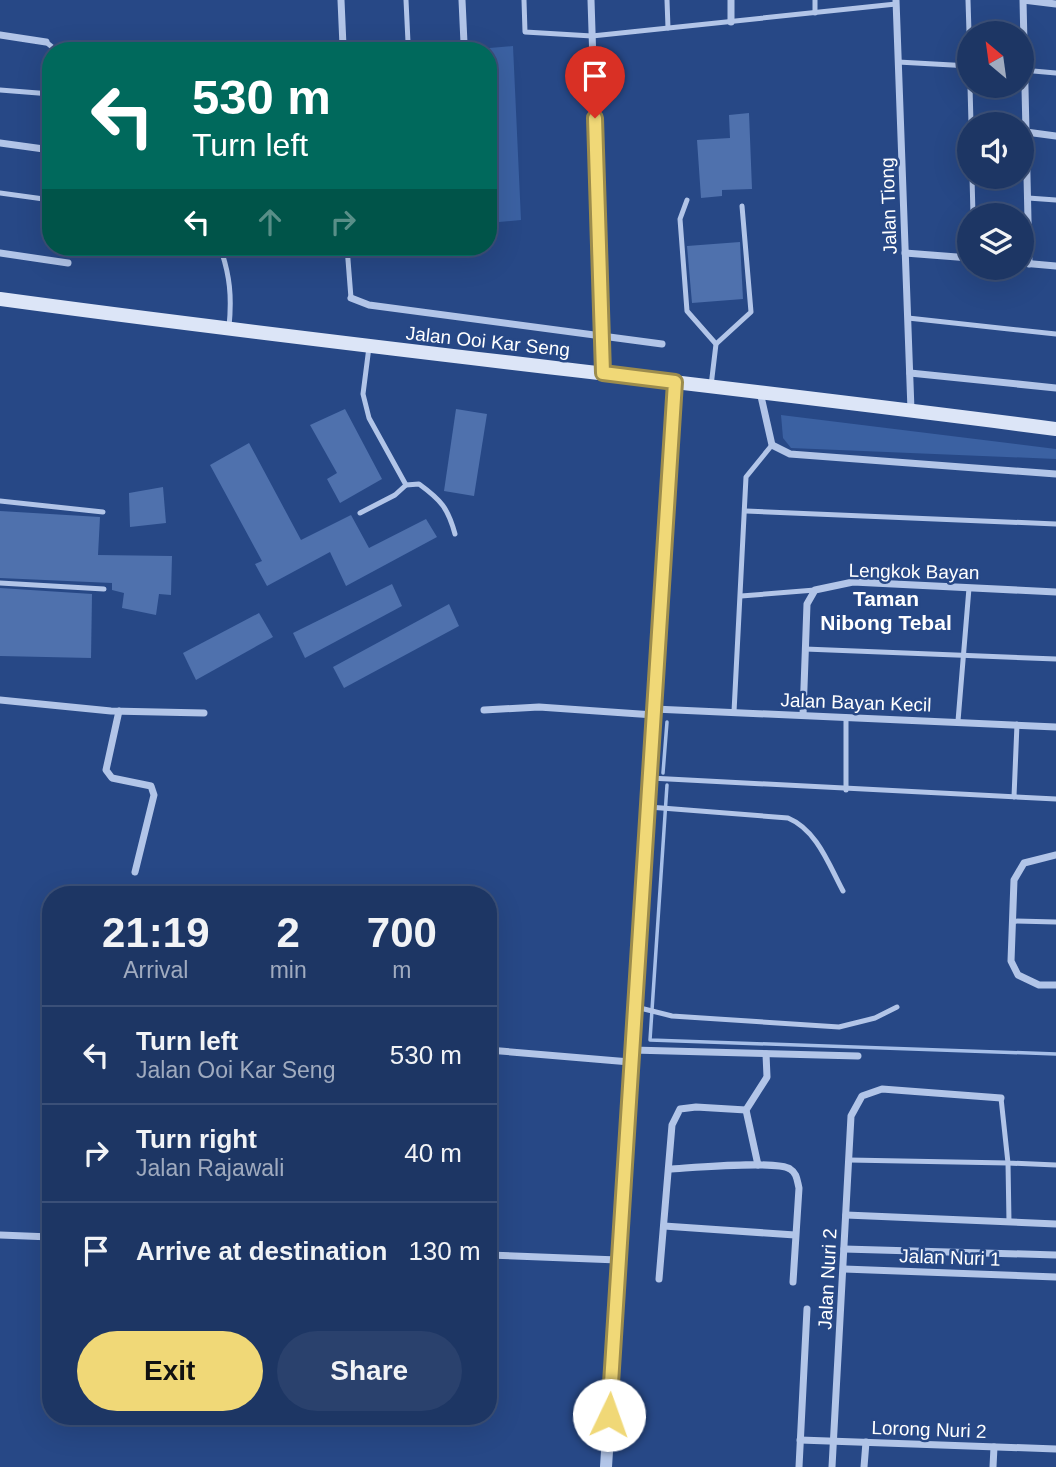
<!DOCTYPE html>
<html lang="en">
<head>
<meta charset="utf-8">
<style>
  :root { --surface:#1d3664; --page:#2a416d; --text:#f1f3f6; --muted:#a0abbf; --line:#3b5078; --accent:#f0d877 }
  body { margin:0; font-family:Arial,sans-serif; background:var(--page); color:var(--text); height:100vh; display:flex; flex-direction:column; font-size:26px; white-space:nowrap }
  * { box-sizing:border-box; margin:0 }
  p { font-size:23px; color:var(--muted) }
  .icon { flex:none; width:38px; height:38px; fill:none; stroke:currentColor; stroke-width:2; stroke-linecap:round; stroke-linejoin:round }
  .map { position:relative; flex:1; overflow:hidden }
  .sheet { position:absolute; left:42px; top:886px; width:455px; height:539px; display:flex; flex-direction:column; background:var(--surface); border-radius:28px; box-shadow:0 7px 28px #0002,0 0 0 2px var(--line) }
  .sheet>* { flex:none }
  .guide { position:absolute; left:42px; top:42px; width:455px; height:214px; border-radius:28px; box-shadow:0 7px 28px #0002,0 0 0 2px var(--line); background:#00695c; color:#fff; overflow:hidden }
  .needle { width:46px; rotate:331deg }
  .buttons { position:absolute; left:957px; top:21px; display:grid; gap:14px }
  .buttons a { display:grid; place-items:center; width:77px; height:77px; border-radius:50%; background:var(--surface); box-shadow:0 7px 28px #0002,0 0 0 2px var(--line); font-size:35px }
  .pin { position:absolute; display:grid; place-items:center; width:60px; height:60px; color:#fff; margin:-72px -30px; border-radius:50% 50% 50% 0; rotate:-45deg; box-shadow:0 0 7px #0007 }
  .pin .icon { rotate:45deg }
  .me { position:absolute; width:77px; margin:-38px; rotate:3deg; stroke-linejoin:round; filter:drop-shadow(0 0 5px #0008) }
  .turn { display:flex; align-items:center; gap:24px; height:147px; padding:0 35px; font-size:32px }
  .turn .icon { width:91px; height:91px; stroke-width:2.5 }
  .turn b { display:block; font-size:49px; line-height:60px }
  .lanes { display:flex; align-items:center; height:66px; padding:0 35px; background:#0003; justify-content:center; gap:35px; direction:ltr }
  .lanes .off { opacity:.35 }
  .eta { display:flex; justify-content:space-evenly; align-items:center; height:119px; text-align:center }
  .eta b { font-size:42px; font-weight:600; line-height:49px }
  .cta { display:flex; gap:14px; margin-top:auto; padding:14px 35px }
  .cta a { flex:1; height:80px; border-radius:42px; background:var(--accent); color:#111; font-size:28px; font-weight:600; line-height:80px; text-align:center }
  .cta a+a { background:var(--page); color:var(--text) }
  ul { padding:0; list-style:none }
  li { display:flex; align-items:center; gap:21px; height:98px; padding:0 35px; border-top:2px solid var(--line) }
  li div { flex:1 }
  li b { display:block; font-size:26px }
  li em { font-style:normal }
  .map>svg:first-child { display:block }
  .green { fill:#3b61a2 }
  .lines { fill:none; stroke-linecap:round; stroke-linejoin:round }
  .stream { stroke:#a6bfe8; stroke-width:3.5 }
  .building { fill:#4f71ad }
  .service { stroke:#b2c5e8; stroke-width:5 }
  .minor { stroke:#b2c5e8; stroke-width:7 }
  .tertiary { stroke:#b2c5e8; stroke-width:12 }
  .secondary { stroke:#dce5f7; stroke-width:14 }
  .route-casing { stroke:#9c8c4d; stroke-width:18 }
  .route { stroke:#f0d877; stroke-width:12 }
  .labels { text-anchor:middle; stroke-width:5; stroke-linejoin:round; paint-order:stroke }
  .street-label { font-size:19px; fill:#fff; stroke:#274886 }
  .neighbourhood-label { font-size:21px; font-weight:bold; fill:#fff; stroke:#274886 }
</style>
</head>
<body>
<div class="map">
<svg width="1056" height="1467" viewBox="0 0 1056 1467">
  <rect width="100%" height="100%" fill="#274886"/>
  <g class="green">
    <polygon points="513,46 521,220 488,223 488,51 454,51"/>
    <polygon points="781,415 1056,449 1056,459 791,448 783,438"/>
  </g>
  <g class="lines">
    <g class="stream">
      <polyline points="663,773 667,722"/>
      <polyline points="667,785 650,1040 1056,1054"/>
    </g>
  </g>
  <g class="building">
    <polygon points="749,113 752,189 722,190 722,196 701,198 697,140 730,138 729,115"/>
    <polygon points="740,242 743,299 692,303 687,246"/>
    <polygon points="345,409 382,479 340,503 327,479 337,473 310,425"/>
    <polygon points="456,409 487,414 474,496 444,491"/>
    <polygon points="249,443 301,540 351,515 369,548 426,519 437,537 346,586 330,552 267,586 255,564 262,561 210,465"/>
    <polygon points="163,487 166,523 130,527 129,493"/>
    <polygon points="0,511 100,517 98,555 172,556 171,595 159,594 156,615 122,608 124,593 112,590 112,583 0,578"/>
    <polygon points="392,584 402,606 305,658 293,633"/>
    <polygon points="0,588 92,594 91,658 0,656"/>
    <polygon points="449,604 459,626 344,688 333,667"/>
    <polygon points="259,613 273,637 196,680 183,653"/>
  </g>
  <g class="lines">
    <g class="service">
      <polyline points="406,0 408,42"/>
      <polyline points="524,0 525,32 592,36 896,4"/>
      <polyline points="667,0 668,28"/>
      <polyline points="815,0 815,13"/>
      <polyline points="968,0 970,65"/>
      <polyline points="46,42 57,51"/>
      <polyline points="898,62 970,66"/>
      <polyline points="1022,70 1056,73"/>
      <polyline points="970,86 971,124"/>
      <polyline points="0,90 51,94"/>
      <polyline points="972,177 973,215"/>
      <polyline points="0,193 51,200"/>
      <polyline points="1028,198 1056,200"/>
      <polyline points="687,200 680,219 687,311 716,344 711,386"/>
      <path d="M220,247C230,275 232,297 229,327"/>
      <polyline points="347,247 351,298"/>
      <polyline points="908,318 1056,334"/>
      <polyline points="716,344 751,312 742,206"/>
      <path d="M406,485L419,484C441,500 448,508 455,534"/>
      <polyline points="0,501 103,512"/>
      <polyline points="746,511 1056,524"/>
      <polyline points="360,513 395,495 406,485 369,418 363,394 369,347"/>
      <polyline points="0,583 104,589"/>
      <polyline points="741,596 815,590"/>
      <polyline points="805,649 1056,659"/>
      <polyline points="734,712 746,477 772,445"/>
      <polyline points="958,721 969,588"/>
      <polyline points="650,778 1056,799"/>
      <polyline points="846,790 846,717"/>
      <polyline points="1014,797 1017,724"/>
      <path d="M649,807L788,818C817,830 829,865 843,891"/>
      <polyline points="1012,921 1056,922"/>
      <polyline points="636,1007 672,1016 839,1027 875,1018 897,1007"/>
      <polyline points="1001,1098 1008,1163 1056,1165"/>
      <polyline points="849,1160 1008,1163 1009,1222"/>
    </g>
    <g class="minor">
      <polyline points="462,0 464,43"/>
      <polyline points="591,0 603,373"/>
      <polyline points="731,0 731,22"/>
      <polyline points="896,0 911,410"/>
      <polyline points="0,35 46,42"/>
      <polyline points="315,46 343,46 341,0"/>
      <polyline points="1026,132 1056,136"/>
      <polyline points="0,143 51,150"/>
      <polyline points="0,253 68,263"/>
      <polyline points="905,253 970,258"/>
      <polyline points="1022,263 1056,266"/>
      <polyline points="1029,264 1023,0 1056,4"/>
      <polyline points="351,298 369,305 662,344"/>
      <polyline points="910,373 1056,388"/>
      <polyline points="760,392 772,445 790,454 1056,474"/>
      <polyline points="0,700 111,711 204,713"/>
      <polyline points="654,709 1056,727"/>
      <polyline points="484,710 539,707 654,715"/>
      <polyline points="119,711 106,770 112,778 151,786 154,795 135,872"/>
      <polyline points="803,715 807,604 815,590 853,582 1056,592"/>
      <polyline points="1056,855 1024,863 1014,880 1011,961 1018,975 1039,985 1056,985"/>
      <polyline points="488,1050 630,1062"/>
      <polyline points="632,1050 858,1056"/>
      <polyline points="758,1165 746,1110 767,1077 766,1054"/>
      <path d="M669,1169C690,1168 777,1160 790,1169C797,1173 797,1180 799,1188L793,1282"/>
      <polyline points="846,1215 1056,1224"/>
      <polyline points="664,1226 795,1235"/>
      <polyline points="0,1235 51,1237"/>
      <polyline points="844,1249 1056,1255"/>
      <polyline points="488,1255 618,1260"/>
      <polyline points="844,1269 1056,1277"/>
      <polyline points="659,1279 672,1125 680,1109 696,1107 746,1110"/>
      <polyline points="800,1440 1056,1449"/>
      <polyline points="799,1467 807,1309"/>
      <polyline points="832,1467 851,1116 862,1096 882,1089 1001,1098"/>
      <polyline points="864,1467 866,1442"/>
      <polyline points="993,1467 994,1447"/>
    </g>
    <polyline class="tertiary" points="606,1467 675,382"/>
    <path class="secondary" d="M0,299C351,347 704,383 1056,429"/>
  </g>
  <g class="lines">
    <defs>
      <polyline id="route" points="595,118 603,373 675,382 609,1415"/>
    </defs>
    <use href="#route" class="route-casing"/>
    <use href="#route" class="route"/>
  </g>
  <g class="labels">
    <g class="street-label">
      <text transform="translate(888 206) rotate(-92)" y="7">Jalan Tiong</text>
      <text transform="translate(488 341) rotate(6)" y="7">Jalan Ooi Kar Seng</text>
      <text transform="translate(914 571) rotate(1)" y="7">Lengkok Bayan</text>
      <text transform="translate(856 702) rotate(2)" y="7">Jalan Bayan Kecil</text>
      <text transform="translate(950 1257) rotate(2)" y="7">Jalan Nuri 1</text>
      <text transform="translate(827 1279) rotate(-87)" y="7">Jalan Nuri 2</text>
      <text transform="translate(929 1429) rotate(2)" y="7">Lorong Nuri 2</text>
    </g>
    <g class="neighbourhood-label">
      <text x="886" y="606">Taman<tspan x="886" dy="24">Nibong Tebal</tspan></text>
    </g>
  </g>
</svg>
<div class="buttons">
<a><svg class="needle" viewBox="-14 -14 28 28"><path d="M0-13l5 13h-10z" fill="#e53935"/><path d="M0 13l5-13h-10z" fill="#a0abbf"/></svg></a>
<a><svg class="icon" aria-label="sound" viewBox="0 0 24 24"><path d="M4 9h4l5-4v14l-5-4H4zM17 9q2 3 0 6"/></svg></a>
<a><svg class="icon" aria-label="layers" viewBox="0 0 24 24"><path d="M12 4l9 5-9 5-9-5zM3 14l9 5 9-5"/></svg></a>
</div>
<div class="pin" style="left:595px;top:118px;background:#d93025"><svg class="icon" aria-label="arrive" viewBox="0 0 24 24"><path d="M6 21V4h12l-3 4 3 4H6"/></svg></div>
<svg class="me" style="left:609px;top:1415px" viewBox="-20 -20 40 40"><circle r="19" fill="#fff"/><path d="M0-13L10 11 0 6-10 11z" fill="#f0d877"/></svg>
<div class="guide">
<div class="turn"><svg class="icon" aria-label="left" viewBox="0 0 24 24"><path d="M17 20v-9H6M10 6l-5 5 5 5"/></svg><div><b>530 m</b>Turn left</div></div>
<div class="lanes"><svg class="icon" aria-label="left" viewBox="0 0 24 24"><path d="M17 20v-9H6M10 6l-5 5 5 5"/></svg><svg class="icon off" aria-label="ahead" viewBox="0 0 24 24"><path d="M12 20V5M6 11l6-6 6 6"/></svg><svg class="icon off" aria-label="right" viewBox="0 0 24 24"><path d="M7 20v-9h11M14 6l5 5-5 5"/></svg></div>
</div>
<section class="sheet">
<div class="eta">
<div><b>21:19</b><p>Arrival</p></div>
<div><b>2</b><p>min</p></div>
<div><b>700</b><p>m</p></div>
</div>
<ul>
<li><svg class="icon" aria-label="left" viewBox="0 0 24 24"><path d="M17 20v-9H6M10 6l-5 5 5 5"/></svg><div><b>Turn left</b><p>Jalan Ooi Kar Seng</p></div><em>530 m</em></li>
<li><svg class="icon" aria-label="right" viewBox="0 0 24 24"><path d="M7 20v-9h11M14 6l5 5-5 5"/></svg><div><b>Turn right</b><p>Jalan Rajawali</p></div><em>40 m</em></li>
<li><svg class="icon" aria-label="arrive" viewBox="0 0 24 24"><path d="M6 21V4h12l-3 4 3 4H6"/></svg><div><b>Arrive at destination</b></div><em>130 m</em></li>
</ul>
<div class="cta"><a>Exit</a><a>Share</a></div>
</section>
</div>
</body>
</html>
